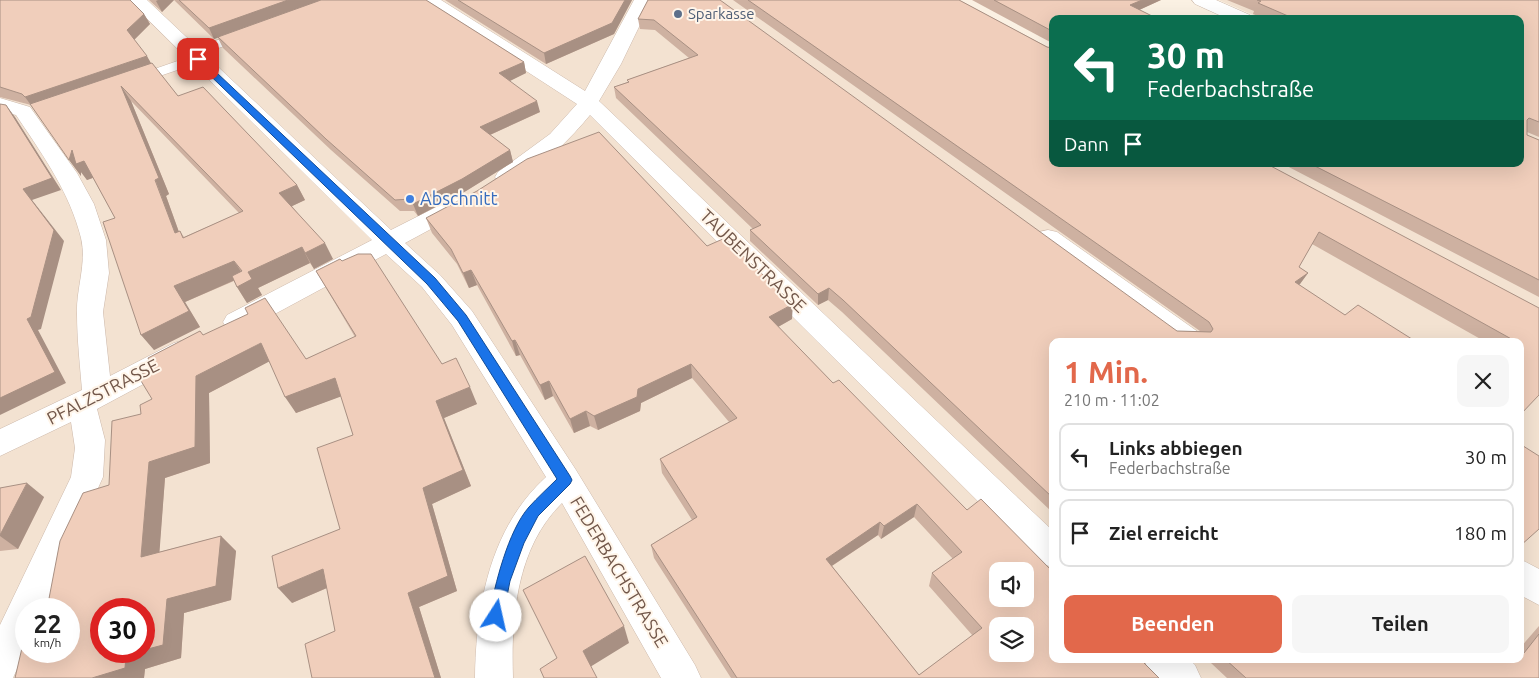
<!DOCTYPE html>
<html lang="de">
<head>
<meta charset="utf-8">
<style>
  :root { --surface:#fff; --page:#f6f6f6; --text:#222; --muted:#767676; --line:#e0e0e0; --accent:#e2684b }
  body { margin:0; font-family:Ubuntu,sans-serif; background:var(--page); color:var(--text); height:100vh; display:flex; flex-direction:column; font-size:19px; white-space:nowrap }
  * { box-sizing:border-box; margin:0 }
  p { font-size:16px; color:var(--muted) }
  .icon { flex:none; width:28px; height:28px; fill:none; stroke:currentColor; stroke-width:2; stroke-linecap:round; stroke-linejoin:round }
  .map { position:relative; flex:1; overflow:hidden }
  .sheet { position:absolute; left:1049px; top:338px; width:475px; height:325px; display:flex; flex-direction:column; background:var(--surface); border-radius:10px; box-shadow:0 5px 20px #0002 }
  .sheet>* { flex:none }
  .top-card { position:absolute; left:1049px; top:15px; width:475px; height:152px; border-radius:10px; box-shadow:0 5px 20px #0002; background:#0b6e4f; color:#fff; overflow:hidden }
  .controls { position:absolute; left:989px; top:562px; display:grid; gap:10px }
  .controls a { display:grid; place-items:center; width:45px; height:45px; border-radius:10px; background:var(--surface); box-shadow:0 5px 20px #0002; font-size:25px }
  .speed { position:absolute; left:15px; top:598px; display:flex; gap:10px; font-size:25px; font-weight:700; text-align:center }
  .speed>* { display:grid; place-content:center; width:65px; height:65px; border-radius:50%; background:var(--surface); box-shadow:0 5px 20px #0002; line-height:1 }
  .speed small { font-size:12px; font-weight:400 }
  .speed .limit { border:8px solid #d22; background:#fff; color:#111 }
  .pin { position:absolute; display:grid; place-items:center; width:42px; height:42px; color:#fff; margin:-21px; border-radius:10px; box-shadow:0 2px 8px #0006 }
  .me { position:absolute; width:55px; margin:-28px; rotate:10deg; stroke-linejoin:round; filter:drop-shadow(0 0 4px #0008) }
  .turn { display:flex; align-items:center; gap:18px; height:105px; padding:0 15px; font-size:22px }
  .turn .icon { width:65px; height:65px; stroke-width:2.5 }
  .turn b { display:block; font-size:35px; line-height:42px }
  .then { display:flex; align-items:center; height:48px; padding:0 15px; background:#0003; gap:10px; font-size:19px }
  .round { display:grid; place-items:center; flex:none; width:52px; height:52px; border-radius:10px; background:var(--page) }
  .summary { display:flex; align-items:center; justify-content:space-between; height:85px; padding:0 15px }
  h1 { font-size:30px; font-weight:700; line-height:38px; color:var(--accent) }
  .action { display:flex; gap:10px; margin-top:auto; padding:10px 15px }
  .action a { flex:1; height:58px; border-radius:10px; background:var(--accent); color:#fff; font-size:20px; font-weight:700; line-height:58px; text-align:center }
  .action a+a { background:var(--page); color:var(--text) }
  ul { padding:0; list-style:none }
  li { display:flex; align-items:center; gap:15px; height:68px; margin:0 10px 8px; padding:0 5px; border:2px solid var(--line); border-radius:10px }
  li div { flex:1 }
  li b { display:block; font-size:19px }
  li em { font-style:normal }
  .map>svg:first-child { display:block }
  .residential { fill:#f3e2d1; fill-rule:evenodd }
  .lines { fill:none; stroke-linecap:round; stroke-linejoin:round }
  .lane-casing { stroke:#ccb8aa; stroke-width:1 }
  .street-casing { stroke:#ccb8aa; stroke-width:1 }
  .lane { fill:#fff; fill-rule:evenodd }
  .street { fill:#fff; fill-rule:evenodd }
  .wall { fill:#ceb1a1; fill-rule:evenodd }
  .shaded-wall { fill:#a89083 }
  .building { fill:#f0cebb; stroke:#a89083; fill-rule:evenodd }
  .route { fill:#1a73e8; stroke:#114b97 }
  .service-dot { fill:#5c6f8a; stroke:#fff5e9; stroke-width:2 }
  .shop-dot { fill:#3f7fe0; stroke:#fff5e9; stroke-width:2 }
  .labels { text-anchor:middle; stroke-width:4; stroke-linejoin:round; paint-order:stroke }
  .far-service-label { font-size:15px; fill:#4e5e75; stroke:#fff5e9; text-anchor:start }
  .shop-label { font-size:18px; fill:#366cbe; stroke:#fff5e9; text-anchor:start }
  .street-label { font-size:18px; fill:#72574a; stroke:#fff5e9 }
</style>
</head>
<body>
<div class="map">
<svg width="1539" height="678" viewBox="0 0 1539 678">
  <rect width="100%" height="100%" fill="#fbf1e3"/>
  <path class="residential" d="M0,0H935L1052,164H1520V19H1263L1219,0H1539V678H0ZM1052,341H1520V659H1052ZM998,571H1025V599H998ZM26,609H69V651H26ZM101,609H144V651H101ZM998,626H1025V654H998Z"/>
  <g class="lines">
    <defs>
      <polygon id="lane" points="244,31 248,32 250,35 248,38 198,55 203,59 201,62 142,82 134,82 132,79 134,76 192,56 187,53 189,50"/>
      <g id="street">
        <path d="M128,0H147L391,230L452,199L460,196L468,199L472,204L468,209L405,243L440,275L472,311L576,470L695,665L701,678H661L562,503C516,548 511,618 513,678H475C476,605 490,528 546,477L452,325L422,287L386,254L247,329L237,332L227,329L223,322L227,315L372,240Z"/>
        <path d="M420,0H441L585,91L634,0H652L621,64L599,101L1052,530V567L1040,563L590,115C573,136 538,172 513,182C508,184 504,183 498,182L495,177L498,172L550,134L577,104L423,4Z"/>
        <polygon points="1192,0 1216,0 1250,15 1253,19 1228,19 1195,4"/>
        <path d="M0,98L30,107L77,173L94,204L106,240L109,273L103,312L110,376L174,343L184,340L194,343L198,350L194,357L97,409L105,440L103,477L44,609H26V648L13,678H0V625L71,477L75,448L71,422L0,456V429L82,390C80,365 77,339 77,314C76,288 87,264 81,238C70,194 45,158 20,121L16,115L0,111Z"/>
        <polygon points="1048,230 1057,232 1201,334 1205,341 1172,341 1039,244 1036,238 1039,232"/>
        <polygon points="1520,559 1539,569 1539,605 1520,595"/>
        <polygon points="1144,659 1189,659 1195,665 1201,678 1155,678 1149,672"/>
      </g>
    </defs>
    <use href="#lane" class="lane-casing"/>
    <use href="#street" class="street-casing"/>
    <use href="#lane" class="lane"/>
    <use href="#street" class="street"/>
  </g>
  <g class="wall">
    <path d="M0,0L144,14L150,24L134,40L151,63L178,96L297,185L305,200L292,206L333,259L314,269L310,263L258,288L262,295L247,303L237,287L234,281L185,302L200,327L154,350L115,218L93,178L87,180L81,172V176L31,105L0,97ZM131,101L239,213L184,237L180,231L179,232L166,196L169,194Z"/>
    <polygon points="149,0 426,0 524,62 526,73 509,81 540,112 490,135 510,150 513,162 466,191 418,216 414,211 400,211 331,150 223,48 218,38 214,39 174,0 162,12"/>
    <polygon points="445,0 632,0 614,34 546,64"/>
    <polygon points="648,0 1177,331 1200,331 733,0 959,0 1267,164 1520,341 1484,341 1312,244 1299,267 1308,273 1299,285 1345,315 1415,341 1052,341 1052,512 842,312 828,300 818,305 750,241 750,230 753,229 616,98 614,87 628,82 627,80 689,58 655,30 640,29 638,19"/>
    <polygon points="972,0 1161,0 1139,10 1052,19 1052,43"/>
    <polygon points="1227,0 1539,0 1539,137 1527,132 1527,135 1539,140 1539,297 1283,164 1520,164 1520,19 1265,19 1253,14 1254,11"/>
    <path d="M426,218L707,246L792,319L778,327L833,383L967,510L1159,678H731L654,558L651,545L692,520L662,473L660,459L729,422L692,378L641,403L640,411L598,430L590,426L574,433L553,396L545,400L520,355L516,356L477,285L469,288L457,264L432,233ZM914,517L953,559L932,573L929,586L973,636L919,675L832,566L878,535L881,539Z"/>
    <polygon points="316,271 442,364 477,404 444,418 471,486 432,504 457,591 419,607 441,678 312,678 335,631 327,588 292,603 340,529 353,435 341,396 296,413 269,361 209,393 210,463 165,478 159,552 221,536 236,551 231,600 184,613 181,658 145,669 144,678 15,678 69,651 109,485 141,414 152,399 152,369 200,331 203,335 306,359 355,337 326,288"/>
    <polygon points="0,488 44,497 18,549 0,551"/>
    <polygon points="1539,626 1539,678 1227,678 1211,663 1215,659 1520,659 1520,648"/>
  </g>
  <g class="shaded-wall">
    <polygon points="158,0 174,0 162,12 156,1"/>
    <polygon points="288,0 322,0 214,39 209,28"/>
    <polygon points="625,0 632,0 614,34 546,64 544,53"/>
    <polygon points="1142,0 1161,0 1126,16 1130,5"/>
    <polygon points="144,14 150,24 133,41 127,30"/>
    <polygon points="147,56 153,67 33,108 25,97"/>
    <polygon points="524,62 526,73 502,85 499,73"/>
    <polygon points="121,86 131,101 169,194 166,196 185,249 175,233"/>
    <polygon points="537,101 540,112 483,138 480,127"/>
    <polygon points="6,105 15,117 61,190 32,200 64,241 41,329 38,330 66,383 0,415 0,398 27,319"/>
    <polygon points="72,150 84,161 95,177 87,180 81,172 81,176 69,160"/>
    <polygon points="510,150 513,162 466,191 418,216 413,204"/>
    <polygon points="297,185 305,200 288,208 279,193"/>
    <polygon points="325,243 333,259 314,269 305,253"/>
    <polygon points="302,247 310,263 258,288 262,295 247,303 237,287 248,272"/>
    <polygon points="234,261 244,276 185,302 200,327 154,350 141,335 174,286"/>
    <polygon points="471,270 477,285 469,288 463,273"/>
    <polygon points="1308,273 1300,284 1288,294 1295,282"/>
    <polygon points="829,288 828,300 818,305 818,294"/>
    <polygon points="793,304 792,319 769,332 769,317"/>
    <polygon points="515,340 520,355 516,356 512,341"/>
    <polygon points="261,343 272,360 209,393 210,463 165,478 158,572 141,557 149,462 196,376"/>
    <polygon points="691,364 692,378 641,403 640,411 598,430 594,416 638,389"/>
    <polygon points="335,378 345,395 296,413 285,397"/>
    <polygon points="549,381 553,396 545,400 540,385"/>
    <polygon points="470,387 477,404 444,418 471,486 432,504 457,591 419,607 441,678 435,678 408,593 423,488 436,401"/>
    <polygon points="586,411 590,426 574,433 570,419"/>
    <polygon points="27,483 44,497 18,549 0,536 0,535"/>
    <polygon points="917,504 914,517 881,539 884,526"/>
    <polygon points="880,522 878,535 824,571 826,559"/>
    <polygon points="221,536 236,551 231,600 184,613 181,658 145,669 144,678 92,678 126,656 141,651 144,651 167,599"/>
    <polygon points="323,569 336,584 292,603 278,588"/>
    <polygon points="624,626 629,643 590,667 583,651"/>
  </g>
  <g class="building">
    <polygon points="0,0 130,0 144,14 127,30 147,56 25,97 22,94 0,87"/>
    <polygon points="179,0 288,0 209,28"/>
    <polygon points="321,0 426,0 524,62 499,73 537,101 480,127 510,150 462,179 413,204 410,199 395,200 326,139 218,37"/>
    <polygon points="458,0 625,0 612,23 544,53"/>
    <polygon points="648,0 720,0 1177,331 1211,332 1213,329 1209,322 748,0 959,0 1047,47 1052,48 1052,164 1267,164 1539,308 1539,395 1520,415 1520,341 1515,341 1319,232 1299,267 1308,273 1295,282 1345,315 1358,305 1415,341 1052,341 1052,497 843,300 829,288 818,294 750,230 761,225 614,87 629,82 627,80 698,55 654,20 638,19"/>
    <polygon points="994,0 1142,0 1130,5 1154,17 1149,19 1052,19 1052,31"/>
    <polygon points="1257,0 1539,0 1539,122 1529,118 1527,120 1527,135 1539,140 1539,280 1311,164 1520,164 1520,19 1295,19 1258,3 1261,1"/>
    <path d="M152,63L178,96L203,87L297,185L279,193L325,243L305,253L302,247L248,272L252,279L237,287L232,276L242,271L234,261L174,286L189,311L141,335L103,222L115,218L84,161L76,164L72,150L69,160L30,104ZM121,86L243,211L183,238L180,231L175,233L155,180L159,178Z"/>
    <polygon points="0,104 6,105 52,178 23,189 54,230 31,317 27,319 55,372 0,398"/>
    <path d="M599,132L707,246L725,238L793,304L769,317L833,383L839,380L967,510L981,499L1052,571V659H1140L1159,678H737L651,545L697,517L660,459L737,418L691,364L638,389L637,397L594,416L586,411L570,419L549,381L540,385L515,340L512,341L471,270L463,273L451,249L426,218L477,191L527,159ZM917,504L962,552L932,573L982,628L919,675L826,559L880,522L884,526ZM998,571H1025V599H998ZM998,626H1025V654H998Z"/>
    <polygon points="358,254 371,254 442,364 456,358 470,387 436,401 463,470 423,488 448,576 408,593 435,678 312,678 305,644 335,631 323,569 278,588 272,556 340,529 317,448 353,435 335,378 285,397 261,343 196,376 195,447 149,462 141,557 221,536 216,586 167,599 163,645 144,650 144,609 101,609 101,651 141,651 126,656 125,668 92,678 15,678 22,648 26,646 26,651 69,651 69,609 47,609 60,541 83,493 109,485 112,421 141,414 140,405 152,399 138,376 152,369 148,358 200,331 203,335 248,314 245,308 265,298 306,359 356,336 316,271 340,259 342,261"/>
    <polygon points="1520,444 1539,456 1539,529 1520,546"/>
    <polygon points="27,483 0,535 0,488"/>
    <polygon points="585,556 624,626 583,651 597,678 544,678 540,669 557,658 523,590"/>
    <polygon points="1539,634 1539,678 1246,678 1225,659 1520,659 1520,650 1524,653"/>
  </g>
  <path class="route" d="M195,57H200L435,278L466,315L570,476L572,480L570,484L538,516L524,543L510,581L502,621L496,623L491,621L489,616C495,584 508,531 529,507C538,497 548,488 557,479L458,321L427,284L195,61Z"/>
  <circle class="service-dot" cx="678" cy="14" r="5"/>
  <circle class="shop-dot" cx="410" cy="199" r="5"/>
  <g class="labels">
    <g class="far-service-label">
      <text x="688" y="19">Sparkasse</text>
    </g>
    <g class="shop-label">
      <text x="420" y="205">Abschnitt</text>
    </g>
    <g class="street-label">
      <text transform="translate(753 261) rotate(44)" y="6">TAUBENSTRASSE</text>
      <text transform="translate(103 392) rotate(-27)" y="6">PFALZSTRASSE</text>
      <text transform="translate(619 572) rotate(59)" y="6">FEDERBACHSTRASSE</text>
    </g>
  </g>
</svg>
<div class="controls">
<a><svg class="icon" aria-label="sound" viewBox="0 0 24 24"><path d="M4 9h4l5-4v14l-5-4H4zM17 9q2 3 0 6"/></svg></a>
<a><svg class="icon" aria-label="layers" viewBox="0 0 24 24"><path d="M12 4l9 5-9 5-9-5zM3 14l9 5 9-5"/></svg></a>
</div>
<div class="speed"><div>22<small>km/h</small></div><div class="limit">30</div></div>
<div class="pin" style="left:198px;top:59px;background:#d93025"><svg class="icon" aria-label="arrive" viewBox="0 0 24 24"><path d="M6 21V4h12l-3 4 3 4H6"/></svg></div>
<svg class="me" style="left:496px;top:616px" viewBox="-20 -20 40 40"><circle r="19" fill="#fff"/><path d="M0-13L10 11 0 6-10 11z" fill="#1a73e8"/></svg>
<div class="top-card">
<div class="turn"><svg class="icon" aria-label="left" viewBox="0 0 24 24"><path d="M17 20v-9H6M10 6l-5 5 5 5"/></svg><div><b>30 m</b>Federbachstraße</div></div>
<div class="then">Dann<svg class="icon" aria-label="arrive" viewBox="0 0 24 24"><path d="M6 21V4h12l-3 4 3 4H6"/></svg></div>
</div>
<section class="sheet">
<div class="summary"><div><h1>1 Min.</h1><p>210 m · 11:02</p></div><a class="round"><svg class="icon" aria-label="close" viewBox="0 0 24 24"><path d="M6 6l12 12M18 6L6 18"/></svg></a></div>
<ul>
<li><svg class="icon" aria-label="left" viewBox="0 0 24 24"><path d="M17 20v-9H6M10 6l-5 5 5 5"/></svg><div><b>Links abbiegen</b><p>Federbachstraße</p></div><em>30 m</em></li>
<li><svg class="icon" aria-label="arrive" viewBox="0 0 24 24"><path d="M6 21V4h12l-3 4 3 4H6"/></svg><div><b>Ziel erreicht</b></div><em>180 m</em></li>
</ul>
<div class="action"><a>Beenden</a><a>Teilen</a></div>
</section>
</div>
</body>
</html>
